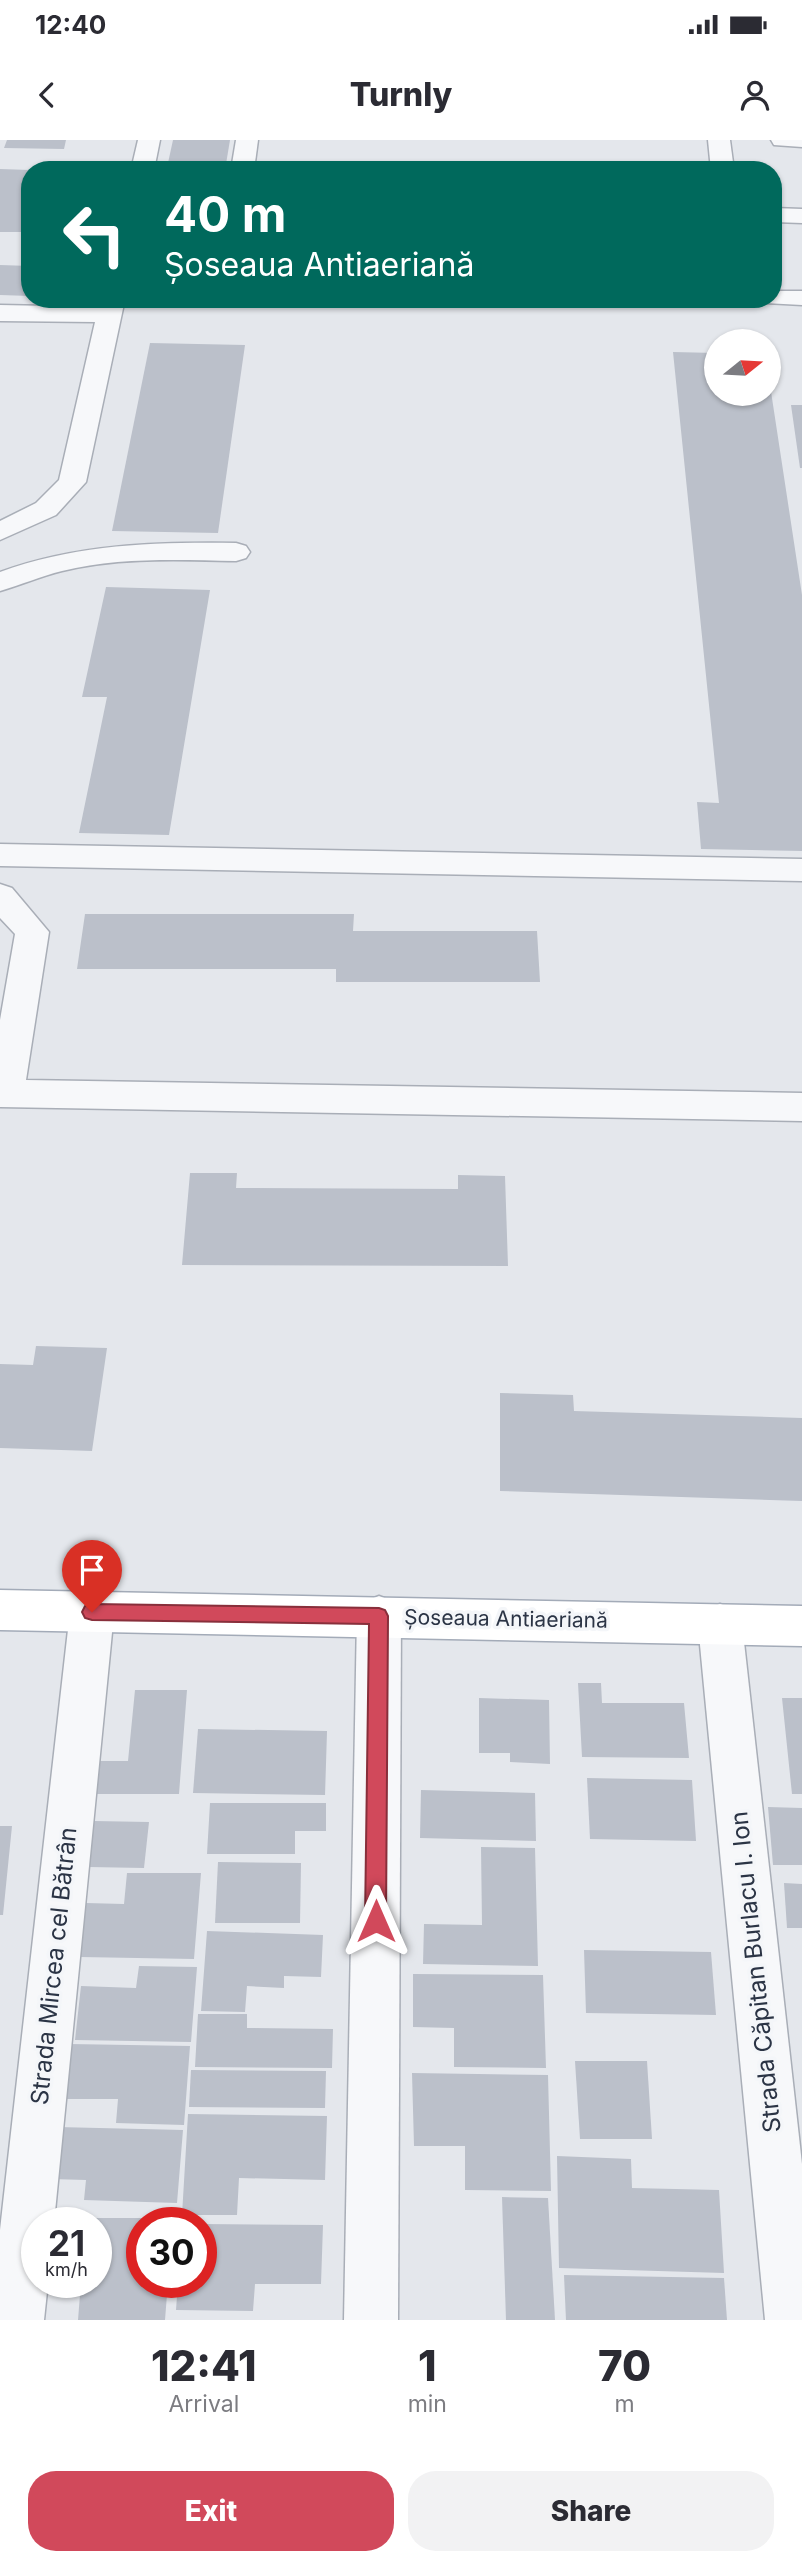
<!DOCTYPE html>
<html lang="en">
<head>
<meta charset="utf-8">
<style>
  :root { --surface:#fff; --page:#f2f2f3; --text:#2b2b33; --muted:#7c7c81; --accent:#d1495b }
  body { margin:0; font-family:Inter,sans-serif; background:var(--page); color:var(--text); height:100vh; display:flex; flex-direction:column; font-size:26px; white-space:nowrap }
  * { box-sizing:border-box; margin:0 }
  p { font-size:23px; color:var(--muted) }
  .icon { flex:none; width:38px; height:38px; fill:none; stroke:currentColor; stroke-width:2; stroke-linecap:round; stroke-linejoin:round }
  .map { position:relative; height:2180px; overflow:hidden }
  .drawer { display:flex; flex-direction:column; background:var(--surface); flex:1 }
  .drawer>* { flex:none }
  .banner { position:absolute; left:21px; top:21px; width:761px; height:147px; border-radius:28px; box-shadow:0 2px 5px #0004; background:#00695c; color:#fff; overflow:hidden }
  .needle { width:46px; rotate:72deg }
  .tools { position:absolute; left:704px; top:189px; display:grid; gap:14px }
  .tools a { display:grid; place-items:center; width:77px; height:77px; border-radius:50%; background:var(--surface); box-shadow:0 2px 5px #0004; font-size:35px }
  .speed { position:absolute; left:21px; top:2067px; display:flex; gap:14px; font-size:35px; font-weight:700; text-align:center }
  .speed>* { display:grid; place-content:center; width:91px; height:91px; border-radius:50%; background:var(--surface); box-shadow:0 2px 5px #0004; line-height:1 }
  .speed small { font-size:18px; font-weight:400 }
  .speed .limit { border:10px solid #d22; background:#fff; color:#111 }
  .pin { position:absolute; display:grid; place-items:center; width:60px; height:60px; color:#fff; margin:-72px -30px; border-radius:50% 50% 50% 0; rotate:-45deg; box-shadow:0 0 7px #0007 }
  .pin .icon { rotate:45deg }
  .me { position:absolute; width:77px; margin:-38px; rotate:0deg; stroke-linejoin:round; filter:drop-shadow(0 0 5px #0008) }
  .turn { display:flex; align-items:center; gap:24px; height:147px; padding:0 28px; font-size:32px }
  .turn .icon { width:91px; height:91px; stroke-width:2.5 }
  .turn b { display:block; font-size:49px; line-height:60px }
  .eta { display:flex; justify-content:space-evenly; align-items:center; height:119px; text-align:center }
  .eta b { font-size:42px; font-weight:800; line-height:49px }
  .cta { display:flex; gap:14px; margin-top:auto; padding:14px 28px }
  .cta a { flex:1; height:80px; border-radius:28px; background:var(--accent); color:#fff; font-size:28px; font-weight:800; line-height:80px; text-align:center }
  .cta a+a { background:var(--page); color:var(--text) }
  .status { display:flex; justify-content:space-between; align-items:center; height:49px; padding:0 35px; background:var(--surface); direction:ltr }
  .status svg { height:19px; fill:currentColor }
  header { display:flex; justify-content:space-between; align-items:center; height:91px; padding:0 28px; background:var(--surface); font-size:32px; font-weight:800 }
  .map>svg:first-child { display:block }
  .building { fill:#bbc0ca }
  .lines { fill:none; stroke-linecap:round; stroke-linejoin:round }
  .minor-casing { stroke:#a9aeb7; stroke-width:3 }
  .major-casing { stroke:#a3abb8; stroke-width:3 }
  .minor { fill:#f7f8fa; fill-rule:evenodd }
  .major { fill:#fff; fill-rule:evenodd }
  .route { fill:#d1495b; stroke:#882f3b; stroke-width:2 }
  .labels { text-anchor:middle; stroke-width:7; stroke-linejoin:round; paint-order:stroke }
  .street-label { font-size:21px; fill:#2b3445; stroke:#f4f6f9 }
  .near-street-label { font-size:24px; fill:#2b3445; stroke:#f4f6f9 }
</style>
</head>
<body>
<div class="status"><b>12:40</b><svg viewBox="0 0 49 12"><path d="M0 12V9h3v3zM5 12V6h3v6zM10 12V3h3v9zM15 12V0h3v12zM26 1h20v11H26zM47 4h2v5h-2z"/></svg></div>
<header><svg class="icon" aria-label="back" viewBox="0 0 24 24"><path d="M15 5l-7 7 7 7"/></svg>Turnly<svg class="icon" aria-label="person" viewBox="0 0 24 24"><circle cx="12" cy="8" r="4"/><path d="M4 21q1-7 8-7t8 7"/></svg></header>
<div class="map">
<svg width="802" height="2180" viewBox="0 0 802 2180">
  <rect width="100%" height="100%" fill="#e4e7ec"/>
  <g class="building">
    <polygon points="7,0 66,0 64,9 4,8"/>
    <polygon points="173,0 230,0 226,24 168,23"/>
    <polygon points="284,21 702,26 703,30 283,30"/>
    <polygon points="0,29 30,30 30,92 0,92"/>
    <polygon points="0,125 30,126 30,156 0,155"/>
    <polygon points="150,203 245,205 218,393 112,391"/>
    <polygon points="673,212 716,213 716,254 768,254 770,245 802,455 802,711 701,709 697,662 719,663"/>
    <polygon points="791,265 802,265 802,328 800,328"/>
    <polygon points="106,447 210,450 169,695 79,693 107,557 82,557"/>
    <polygon points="85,774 354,774 353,791 537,791 540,842 336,842 336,829 77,829"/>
    <polygon points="190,1033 237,1033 236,1048 458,1049 458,1035 505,1036 508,1126 182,1125"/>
    <polygon points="36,1206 107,1208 92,1311 0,1308 0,1224 33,1225"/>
    <polygon points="500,1253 573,1255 574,1271 802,1278 802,1361 500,1351"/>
    <polygon points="578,1543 601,1543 602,1563 684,1563 689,1618 582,1617"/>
    <polygon points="135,1550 187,1550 179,1654 96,1654 100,1621 128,1621"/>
    <polygon points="479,1558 549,1560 550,1624 510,1622 510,1613 479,1613"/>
    <polygon points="782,1558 802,1558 802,1654 792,1654"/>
    <polygon points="198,1589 327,1591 325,1655 193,1653"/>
    <polygon points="587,1638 692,1640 696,1701 590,1699"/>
    <polygon points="421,1650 535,1653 536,1701 420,1698"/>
    <polygon points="210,1663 326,1663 326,1691 295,1691 295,1714 207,1714"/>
    <polygon points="768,1667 802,1668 802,1725 773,1725"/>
    <polygon points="94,1681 149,1682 144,1728 89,1727"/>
    <polygon points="0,1686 12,1686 3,1775 0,1775"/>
    <polygon points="481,1707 535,1708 538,1826 423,1824 424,1784 482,1785"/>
    <polygon points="218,1722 301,1723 300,1783 215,1783"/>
    <polygon points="127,1733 201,1733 194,1819 80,1817 86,1763 124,1764"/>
    <polygon points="784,1743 802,1744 802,1788 787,1788"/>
    <polygon points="207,1791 323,1795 321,1837 284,1836 284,1848 247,1846 245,1872 201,1871"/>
    <polygon points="584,1810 711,1812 716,1875 586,1873"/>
    <polygon points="139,1826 197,1827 191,1902 75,1900 81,1846 136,1848"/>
    <polygon points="413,1834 543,1835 546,1928 454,1927 454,1888 413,1887"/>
    <polygon points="198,1874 247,1874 247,1888 333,1889 332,1928 195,1927"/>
    <polygon points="69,1904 190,1906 184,1985 116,1983 118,1959 63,1959"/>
    <polygon points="575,1921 647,1921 652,1999 580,1999"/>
    <polygon points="191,1930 326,1931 325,1968 189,1967"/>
    <polygon points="412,1933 548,1935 551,2051 465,2050 465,2006 414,2006"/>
    <polygon points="188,1974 327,1976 325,2040 239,2038 237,2075 182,2075"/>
    <polygon points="57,1987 183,1990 177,2063 84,2060 86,2040 51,2039"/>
    <polygon points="557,2016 631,2019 632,2048 719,2050 724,2133 559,2128"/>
    <polygon points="502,2057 548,2058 555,2180 506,2180"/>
    <polygon points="87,2078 172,2078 172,2082 142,2082 142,2142 168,2142 165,2180 78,2180 81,2142 96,2142 96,2082 86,2082"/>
    <polygon points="201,2084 323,2085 321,2144 255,2144 253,2171 176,2170 178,2142 201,2142"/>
    <polygon points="564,2135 724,2138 727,2180 566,2180"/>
  </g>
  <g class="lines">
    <defs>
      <g id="minor">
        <polygon points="138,0 160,0 154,30 131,30"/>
        <polygon points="236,0 258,0 254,30 231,30"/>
        <polygon points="708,0 730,0 734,30 711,30"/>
        <polygon points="771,0 802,0 802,7 774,5"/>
        <polygon points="774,68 802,69 802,83 774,82"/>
        <polygon points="774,151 802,151 802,165 765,163 762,159 774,159"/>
        <polygon points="101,159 125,159 86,342 56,375 0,400 0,381 36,363 59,340 95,182 0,181 0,165 99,167"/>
        <path d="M236,403L246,406L250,412L246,418L236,421C178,420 119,417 62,431C41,436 21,445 0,451V432C77,404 155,402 236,403Z"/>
        <polygon points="0,704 802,719 802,741 0,726"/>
        <polygon points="0,744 12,748 49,792 26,940 802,953 802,981 0,967 0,880 15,794 0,778"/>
        <polygon points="92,1452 108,1458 114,1472 54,2082 37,2082 37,2142 48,2142 44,2180 0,2180 0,2090 70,1472 76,1458"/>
        <polygon points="379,1456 395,1462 401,1476 398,2180 344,2180 357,1476 363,1462"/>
        <polygon points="720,1464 736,1470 742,1484 802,2024 802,2180 765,2180 698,1484 704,1470"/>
      </g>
      <polygon id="major" points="0,1450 802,1466 802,1506 0,1490"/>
    </defs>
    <use href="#minor" class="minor-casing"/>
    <use href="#major" class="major-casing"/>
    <use href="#minor" class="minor"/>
    <use href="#major" class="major"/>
  </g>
  <polygon class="route" points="92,1464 379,1468 385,1470 388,1476 386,1781 383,1788 376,1791 368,1788 365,1781 369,1484 92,1480 85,1478 82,1472 85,1466"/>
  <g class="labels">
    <g class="street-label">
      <text transform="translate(506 1479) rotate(1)" y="7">Șoseaua Antiaeriană</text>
    </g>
    <g class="near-street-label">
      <text transform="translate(54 1826) rotate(-84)" y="8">Strada Mircea cel Bătrân</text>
      <text transform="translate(756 1832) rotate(-96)" y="8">Strada Căpitan Burlacu I. Ion</text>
    </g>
  </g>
</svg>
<div class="tools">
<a><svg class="needle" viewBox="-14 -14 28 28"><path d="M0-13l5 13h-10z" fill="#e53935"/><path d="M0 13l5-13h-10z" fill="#7c7c81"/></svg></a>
</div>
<div class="speed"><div>21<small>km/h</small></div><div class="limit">30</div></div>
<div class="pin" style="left:92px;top:1472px;background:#d93025"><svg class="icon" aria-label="arrive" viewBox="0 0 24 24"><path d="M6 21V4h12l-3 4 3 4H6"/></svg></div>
<svg class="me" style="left:376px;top:1781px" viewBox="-20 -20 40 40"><path d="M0-17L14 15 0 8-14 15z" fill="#d1495b" stroke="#fff" stroke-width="4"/></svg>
<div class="banner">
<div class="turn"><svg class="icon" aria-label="left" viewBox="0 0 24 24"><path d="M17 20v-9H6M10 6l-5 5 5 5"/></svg><div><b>40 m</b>Șoseaua Antiaeriană</div></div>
</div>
</div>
<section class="drawer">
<div class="eta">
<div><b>12:41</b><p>Arrival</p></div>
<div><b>1</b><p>min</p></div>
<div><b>70</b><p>m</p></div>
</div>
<div class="cta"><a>Exit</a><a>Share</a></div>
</section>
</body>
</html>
